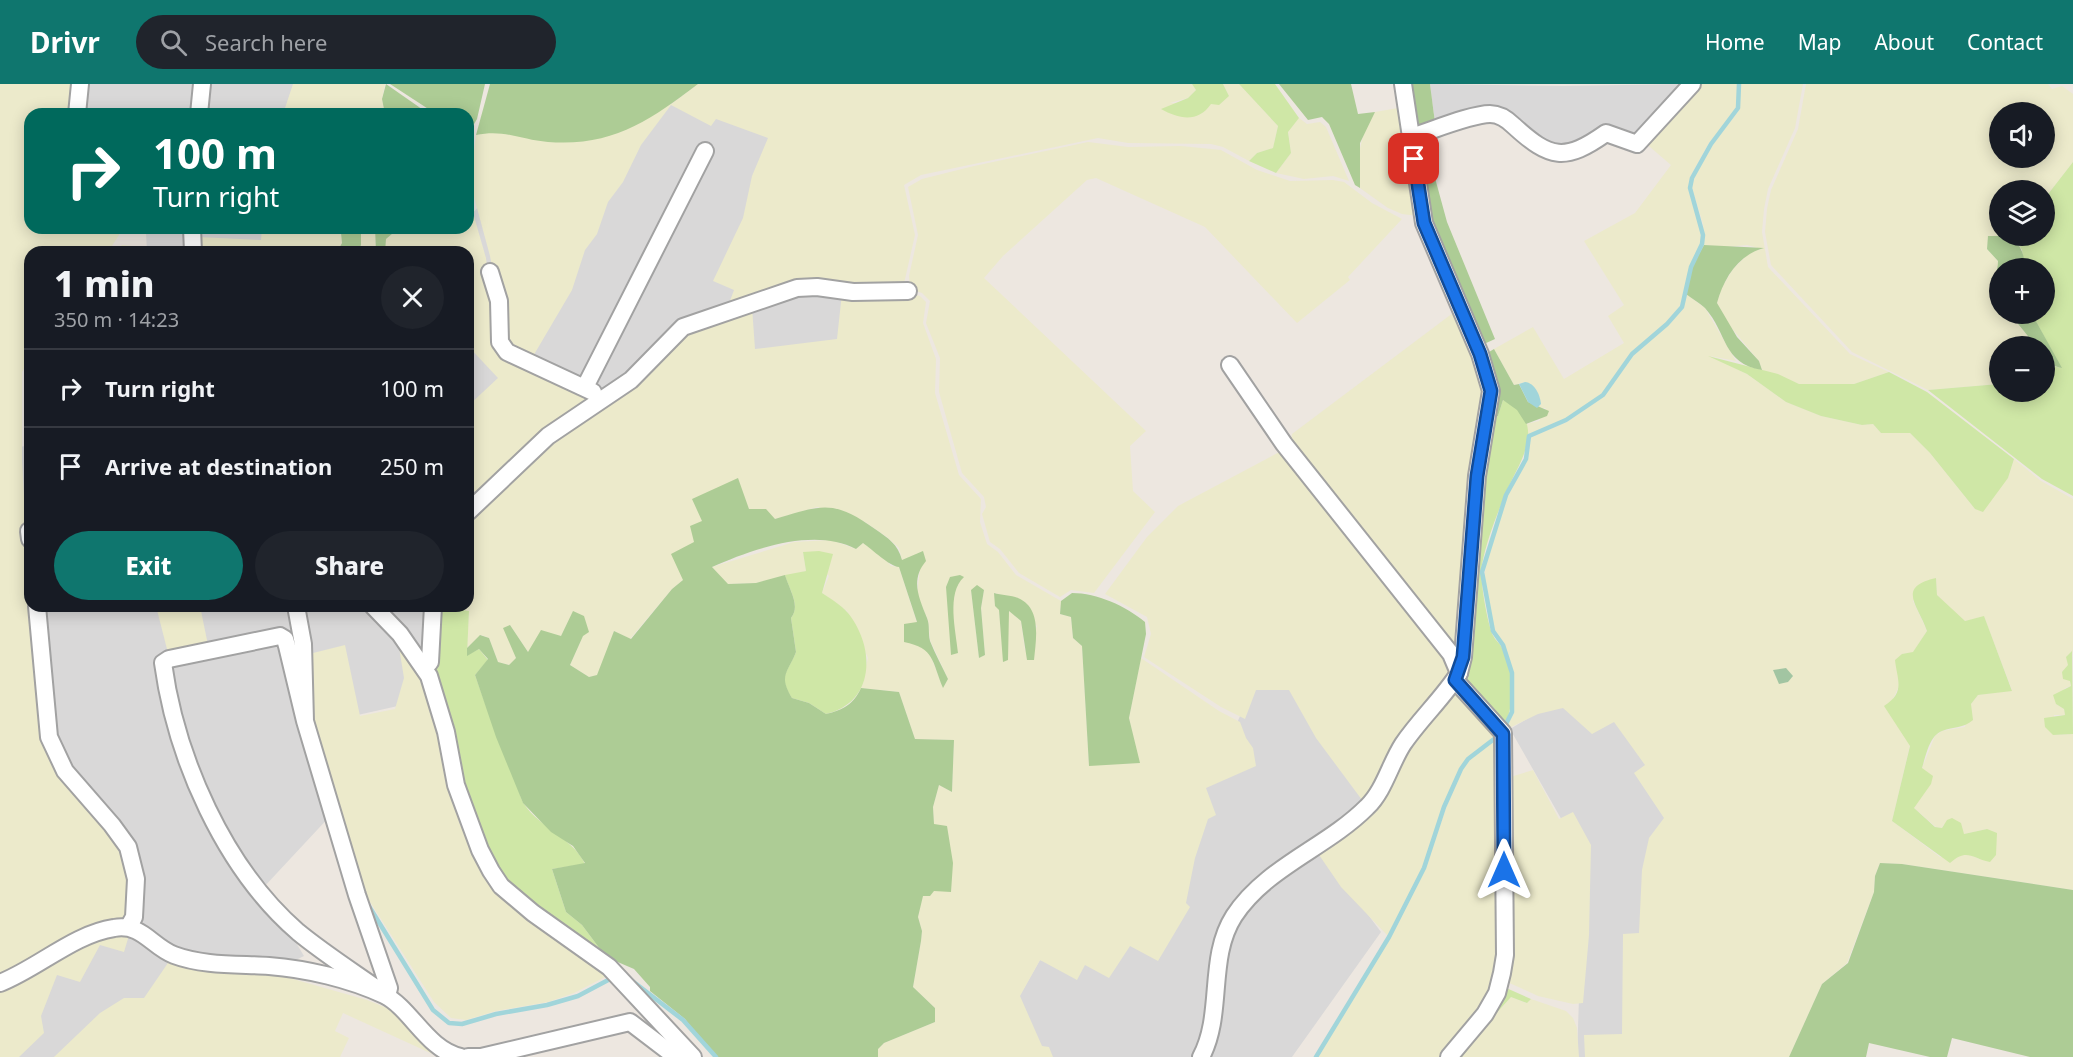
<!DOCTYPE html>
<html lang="en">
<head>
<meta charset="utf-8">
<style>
  :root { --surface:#171b24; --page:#20242c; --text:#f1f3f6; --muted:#9ea1a6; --line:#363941; --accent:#0f766e }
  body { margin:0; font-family:"Noto Sans",sans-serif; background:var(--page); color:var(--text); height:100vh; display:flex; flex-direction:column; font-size:22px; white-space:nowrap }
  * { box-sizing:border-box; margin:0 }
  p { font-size:20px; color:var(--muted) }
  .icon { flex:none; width:33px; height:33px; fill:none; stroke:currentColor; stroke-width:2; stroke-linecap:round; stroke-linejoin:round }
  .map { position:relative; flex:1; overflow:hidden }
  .sheet { position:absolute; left:24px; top:162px; width:450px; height:366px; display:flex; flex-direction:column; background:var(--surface); border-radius:18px; box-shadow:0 3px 15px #0003 }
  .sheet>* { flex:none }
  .guide { position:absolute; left:24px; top:24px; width:450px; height:126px; border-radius:18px; box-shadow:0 3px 15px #0003; background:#00695c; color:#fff; overflow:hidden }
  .controls { position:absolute; left:1989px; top:18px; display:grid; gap:12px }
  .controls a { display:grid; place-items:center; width:66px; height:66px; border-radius:50%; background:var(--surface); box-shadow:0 3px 15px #0003; font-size:30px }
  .pin { position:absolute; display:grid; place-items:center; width:51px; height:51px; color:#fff; margin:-26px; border-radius:12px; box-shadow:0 3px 9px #0006 }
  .me { position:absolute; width:66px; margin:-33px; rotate:0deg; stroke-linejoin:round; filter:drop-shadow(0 0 4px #0008) }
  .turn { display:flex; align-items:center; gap:21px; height:126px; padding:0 30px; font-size:27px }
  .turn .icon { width:78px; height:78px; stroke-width:2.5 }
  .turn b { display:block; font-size:42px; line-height:51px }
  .round { display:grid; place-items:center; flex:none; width:63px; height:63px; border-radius:32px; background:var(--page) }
  .summary { display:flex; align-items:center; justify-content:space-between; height:102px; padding:0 30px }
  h1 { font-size:36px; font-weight:800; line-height:45px }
  .button { display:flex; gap:12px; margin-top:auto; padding:12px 30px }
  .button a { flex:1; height:69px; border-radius:36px; background:var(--accent); color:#fff; font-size:24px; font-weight:800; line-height:69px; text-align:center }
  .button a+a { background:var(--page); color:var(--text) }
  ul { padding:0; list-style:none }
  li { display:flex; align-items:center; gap:18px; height:78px; padding:0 30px; border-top:2px solid var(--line) }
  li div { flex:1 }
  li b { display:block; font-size:22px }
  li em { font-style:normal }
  header { display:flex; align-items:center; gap:36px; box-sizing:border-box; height:84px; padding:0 30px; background:var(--accent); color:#fff }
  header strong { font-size:28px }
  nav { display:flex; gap:33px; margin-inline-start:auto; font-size:21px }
  .search { width:420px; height:54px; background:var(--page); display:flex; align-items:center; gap:15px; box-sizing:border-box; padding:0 21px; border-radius:33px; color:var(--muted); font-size:22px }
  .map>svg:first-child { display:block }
  .residential { fill:#d9d8d8 }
  .farmland { fill:#eceacb; fill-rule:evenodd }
  .grass { fill:#cfe7a6 }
  .forest { fill:#adcc95 }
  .cemetery { fill:#a2c5a2 }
  .water { fill:#a1d5da }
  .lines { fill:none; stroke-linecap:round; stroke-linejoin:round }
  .stream { stroke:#a1d5da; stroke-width:4.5 }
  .street-casing { stroke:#a2a2a2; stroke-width:20 }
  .street { stroke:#fff; stroke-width:16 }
  .route-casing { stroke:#114b97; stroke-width:15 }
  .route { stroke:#1a73e8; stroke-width:10 }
</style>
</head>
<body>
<header>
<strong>Drivr</strong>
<div class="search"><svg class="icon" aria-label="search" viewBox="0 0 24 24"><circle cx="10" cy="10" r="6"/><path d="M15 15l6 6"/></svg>Search here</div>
<nav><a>Home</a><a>Map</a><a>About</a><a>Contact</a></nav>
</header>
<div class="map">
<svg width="2073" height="973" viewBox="0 0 2073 973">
  <rect width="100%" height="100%" fill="#ede7e0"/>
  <g class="residential">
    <polygon points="17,0 311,0 301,30 30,30"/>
    <polygon points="1430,0 1563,2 1687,0 1641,51 1618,43 1607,44 1567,62 1538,56 1509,31 1435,39"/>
    <polygon points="666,9 822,40 879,158 807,347 468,461 468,168 435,168 468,144 468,134 512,87"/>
    <polygon points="140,144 269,144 262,168 147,168 146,148"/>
    <polygon points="30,361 30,522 439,522 438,613 313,641 332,730 263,804 304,872 100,973 10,973 19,659 0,367"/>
    <polygon points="1290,596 1372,724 1319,765 1381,848 1292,973 1041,973 1015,920 1040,876 1073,885 1237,639 1255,598"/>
    <polygon points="1592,596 1651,680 1666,730 1628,973 1577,973 1579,914 1563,738 1510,645"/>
  </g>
  <g class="farmland">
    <polygon points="0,0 75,0 72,30 30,30 30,144 120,144 119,151 108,168 30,168 30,274 22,288 22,376 30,522 46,654 129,776 129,836 0,895"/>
    <polygon points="293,0 385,0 382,15 385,30 283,30"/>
    <polygon points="698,0 1192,0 1196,6 1188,14 1170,19 1211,20 1229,12 1223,0 1239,0 1278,42 1273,64 1257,69 1249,77 1223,63 1211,60 1128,59 1098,54 921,91 904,101 915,151 903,204 819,201 727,225 734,206 713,197 743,134 752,92 768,54 716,35 711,42 671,21 641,61 623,98 608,118 597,150 585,166 572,206 532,274 506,258 490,172 470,98 476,51 495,47 516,51 671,20"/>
    <polygon points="1695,0 1738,0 1739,14 1733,31 1709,59 1690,93 1689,105 1702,151 1701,160 1690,182 1680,222 1666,239 1631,269 1602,310 1592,318 1566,335 1528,351 1526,340 1539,337 1546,324 1537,324 1541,320 1525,298 1514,301 1494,265 1533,243 1564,295 1624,259 1608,232 1624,221 1584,157 1635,129 1671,81 1643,57"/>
    <polygon points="1740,0 1803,0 1795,44 1768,105 1764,125 1762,148 1768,183 1850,270 1889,288 1854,300 1799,300 1762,286 1759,277 1724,235 1717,219 1721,205 1733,185 1750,168 1762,165 1747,161 1725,163 1704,161 1703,140 1692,104 1693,94 1712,61 1740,25"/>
    <path d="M1806,0H2048L2052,5L2062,2L2073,10V78L2045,114L2044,106H2000V152H2006H1989L1987,165L1998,177V185L1993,194V209L1999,217L2000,230H2010L2036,262H2000L1999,300L1928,306L1852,268L1771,181L1765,148L1767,125L1771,106L1798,45ZM2000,28H2044V74H2000Z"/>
    <polygon points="1398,24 1418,132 1402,130 1388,124 1360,104 1358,72 1364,48 1375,28"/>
    <polygon points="1299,34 1307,40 1320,38 1326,43 1349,97 1333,92 1304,95 1276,89 1291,69 1288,47"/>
    <polygon points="1088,58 1128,63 1181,62 1221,66 1257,86 1290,97 1333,96 1344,98 1372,119 1402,135 1348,193 1350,196 1297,239 1205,143 1096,94 1087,96 1003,172 984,194 1146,347 1130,362 1133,407 1155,428 1094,509 1071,506 1060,513 1019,489 1000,465 990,458 982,430 986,423 984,413 962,389 939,308 940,274 926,239 930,217 922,209 910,205 909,192 918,151 908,103 922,95 974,82"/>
    <polygon points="469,115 486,174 496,254 589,311 585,319 559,333 476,409 468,399 468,322 498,294 468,262 468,168 385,168 384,166 386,155 399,144 468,144"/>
    <polygon points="262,144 346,144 341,149 342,159 337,168 198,168 197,153 261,156"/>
    <polygon points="360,144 375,144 376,168 358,168 361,161"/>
    <polygon points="122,161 154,164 164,168 116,168"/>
    <path d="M842,209H908L920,212L926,218L923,239L936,275L935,309L959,391L981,415L980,438L987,460L998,468L1016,491L1061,517L1060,530L1071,533L1073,554L1082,562L1089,681L1139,679L1129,634L1141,574L1219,627L1240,638L1246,654L1253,664L1256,682L1206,704L1216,731L1208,735L1195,774L1186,819L1190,823L1158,877L1130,862L1109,894L1085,881L1077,896L1040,876L1020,912L1042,962L1049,963L1053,973H878V965L884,959L935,938V924L913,903L921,857L922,847L918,833L934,740L933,723L939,701L952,708L954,656L915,655L899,608L861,604L868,574L847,527L822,509L829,492L803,468L806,487L756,499L727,500L712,483L794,458L831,456L856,465L863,459L882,471L891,482L899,483L917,539L921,561L929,568L943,603L948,595L930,556L928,536L917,511L920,484L902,476L899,464L887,453L865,438L817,423L775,435L749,425L737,395L702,437L683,496L672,505L630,555L614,547L602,585L598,591L589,593L570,581L583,552L573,528L561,552L528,568L510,541L516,575L509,581L498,578L489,554L481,551L467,564L469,527L438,522H468V436L472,430L505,397L684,247L752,223L755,265L837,255ZM971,506H984L981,524L985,571L979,574ZM994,509L1002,511L1037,542L1025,567L1021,537L1008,526V576L1004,577L999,526Z"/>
    <path d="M1686,210L1705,224L1736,277L1710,272L1747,290L1786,318L1821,332L1862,341L1873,340L1881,349H1910L1930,369L1975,425L2008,394L2014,375L2041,397L2073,415V567L2068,581L2071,602L2065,604L2056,620L2064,625L2065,631H2054L2053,651L2073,650V806L1902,780L1880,779L1875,792L1874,808L1847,879L1822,900L1789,973H1585L1584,951L1622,950L1623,850L1639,849L1642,786L1649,754L1664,734L1634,689L1645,681L1614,638L1592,650L1563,624L1538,630L1505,646L1514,629L1513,589L1504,561L1496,552L1484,498L1487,470L1507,412L1527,375L1530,353L1567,338L1604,312L1633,271L1677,231ZM1936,494L1937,511L1959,534L1965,537L1984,533L2012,606L1978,611L1971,620L1965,643L1942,647L1935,652L1922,684L1914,724L1936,743L1942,744L1944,740L1964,750L1987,745L1979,775L1969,770L1940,773L1892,737L1910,661L1885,622L1892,617L1901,598L1902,570L1913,569L1927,547L1913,517Z"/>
    <polygon points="1460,228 1488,307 1456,563 1452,562 1291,355 1292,350 1453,229"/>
    <polygon points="30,287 30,411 28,376"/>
    <polygon points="1285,365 1454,587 1365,720 1316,654 1289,606 1256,606 1245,635 1221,623 1144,573 1151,550 1147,533 1105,510 1147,453 1178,422"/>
    <polygon points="156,522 200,522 208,561 168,569"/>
    <polygon points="398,557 425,592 459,738 475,772 509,820 577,867 607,892 574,909 548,918 496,927 466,936 451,934 434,918 365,810 332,708 312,628 313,569 345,561 360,632 395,625 404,594"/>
    <polygon points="1456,600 1496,652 1467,674 1460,684 1423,783 1388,852 1341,803 1315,765 1353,739"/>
    <polygon points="1498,654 1497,899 1446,973 1318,973 1390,854 1425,784 1446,724 1462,686 1469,676"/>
    <polygon points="1533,686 1559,735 1573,728 1591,761 1589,851 1583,919 1573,920 1538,912 1503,896 1507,694"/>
    <polygon points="130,848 124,868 100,861 80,898 57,891 41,932 44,949 19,973 0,973 0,902 79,860"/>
    <polygon points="170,876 286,893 367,916 387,924 441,969 439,973 343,929 335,947 349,954 340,973 54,973 100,929 124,914 144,914"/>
    <polygon points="1511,913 1526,919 1531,915 1566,927 1573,934 1577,944 1579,973 1462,973 1492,934"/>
  </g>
  <g class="grass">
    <path d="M1192,0H1223L1229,12L1219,21L1211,20C1198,39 1179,35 1161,25L1188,14L1196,6Z"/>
    <polygon points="1239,0 1275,0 1299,34 1288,48 1291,69 1276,89 1249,77 1257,69 1273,64 1278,42"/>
    <polygon points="2073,78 2073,412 2042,395 1928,306 1999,300 2000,308 2044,308 2045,284 2050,281 2061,284 2032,230 2044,230 2044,184 2024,184 2022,166 2015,155 2018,152 2044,152 2045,114"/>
    <polygon points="1708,272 1778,290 1799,300 1854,300 1889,288 1927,308 2014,375 2008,394 1983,428 1975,425 1930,369 1910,349 1881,349 1873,340 1862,341 1821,332 1786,318 1747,290"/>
    <path d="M1503,316C1551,340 1518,379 1505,411C1496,433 1486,458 1482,481C1479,493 1488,544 1494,553C1496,557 1500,559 1502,564C1513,586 1516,617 1505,640L1464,597L1490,336L1498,332Z"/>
    <path d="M819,467L833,470L822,509C831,515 841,521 848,529C876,564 875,619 826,630L809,619L792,614C777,591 788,589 796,568L791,534C801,522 789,505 785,491L806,487L803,468Z"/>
    <path d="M1936,494L1937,511L1965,537L1984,532L2012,607L1978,611L1971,620L1973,636C1963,645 1954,642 1942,647C1929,652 1926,672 1922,684L1933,692L1931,700L1914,724L1935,743L1942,744L1947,736L1952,734L1961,739L1964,750L1987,745L1997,749L1996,771L1990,778C1971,774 1967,764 1950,779L1892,737L1910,662L1884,622C1906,608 1897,596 1895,576L1902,570L1913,568L1927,547C1918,521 1896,503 1936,494Z"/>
    <path d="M438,522L469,527L467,571L479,565L488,576L475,591C488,628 501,663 516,698C519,705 520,714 524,720C540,744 573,754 585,780L552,785L566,828L582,841L606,873L503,798L474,744L434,584Z"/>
    <polygon points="2072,567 2073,650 2053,651 2045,643 2044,634 2065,631 2064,625 2056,620 2053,611 2071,602 2070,597 2063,595 2062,588 2068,581 2066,573"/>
    <polygon points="1504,903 1531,915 1527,919 1511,913 1492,934 1462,973 1452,973"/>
  </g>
  <g class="forest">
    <polygon points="386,0 429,30 385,30 382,15"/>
    <polygon points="390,0 485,0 477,35 470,47 468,30 436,30"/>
    <path d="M490,0H698C649,37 612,63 548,58C521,56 505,45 476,51Z"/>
    <polygon points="1279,0 1351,0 1358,30 1375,28 1360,59 1360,104 1355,101 1329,40 1322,33 1308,36"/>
    <polygon points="1411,0 1430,0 1435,39 1417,49"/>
    <polygon points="1432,54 1435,94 1447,138 1495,255 1484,260 1434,148 1415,62"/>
    <polygon points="346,144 361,144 361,161 358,168 337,168 342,159 341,149"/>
    <polygon points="375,144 399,144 386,155 385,168 376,168"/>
    <path d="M1988,152H2018L2015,156C2022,165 2025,172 2024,184H2000L1999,217C1987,202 1998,193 1998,177L1987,165Z"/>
    <path d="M1704,161L1764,164C1738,171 1724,194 1717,219L1737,253L1759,277L1762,286C1722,279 1728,250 1705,224C1700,219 1692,215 1686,210L1692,183Z"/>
    <path d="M2010,230H2032L2062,284C2048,281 2044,276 2044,262H2036Z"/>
    <polygon points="1494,265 1514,301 1519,300 1528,318 1549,327 1547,332 1526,340 1517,326 1503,316 1498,332 1490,336 1484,271"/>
    <path d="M738,394L749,425H766L775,435C822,421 833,415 875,445C888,454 898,460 902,476L923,467L926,477C910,496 919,514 927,534C930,541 928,549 930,557C935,570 942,582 948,595L943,604C932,578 935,564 904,558V540L917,538L899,483C889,482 873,466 863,459L856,465C814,443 753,465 712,483L728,500L756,499L785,491C789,505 801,522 791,534L796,568C788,589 778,591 792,614L809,619L826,630C843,626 854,620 861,604L899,608L915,655L954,656L952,708L939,701L933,723L934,740L947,742L953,779L951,808L934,807L930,812H923L918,833L922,847L921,857L913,903L935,924V938L884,959L878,965V973H718L701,956L685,935L650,907V903L634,885L606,873L582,841L566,828L552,785L585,779L573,762L551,748L523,719L496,653L475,591L488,575L479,565L467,572V564L480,551L489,554L498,578L509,581L516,574L503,544L510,541L528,568L541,546L561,552L573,527L584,532L589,548L583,552L570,581L589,593L597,591L614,547L631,555L672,505L683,496L671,470L694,458L690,442L702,437L692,415Z"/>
    <path d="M960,491L964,493C946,509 956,547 958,569L951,571L946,503L950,493Z"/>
    <polygon points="977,501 984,506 981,524 985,571 979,574 971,506"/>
    <path d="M994,509C1001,511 1011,511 1018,514C1042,524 1036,555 1034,576H1027L1021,537L1009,527L1008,576L1003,578L999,526L995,522Z"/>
    <path d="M1072,509C1097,509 1126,522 1145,538L1146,550L1129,634L1140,679L1089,682L1082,562L1073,554L1071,533L1060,530L1061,517Z"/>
    <polygon points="1880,779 1902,780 2073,806 2073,973 2030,973 1952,954 1947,973 1930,973 1869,959 1866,973 1789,973 1822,900 1848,879 1874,808 1875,792"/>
  </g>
  <polygon class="cemetery" points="1786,584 1793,592 1788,598 1779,600 1773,586"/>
  <path class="water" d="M1525,298C1535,299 1540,311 1541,320L1537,324L1528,318L1519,300Z"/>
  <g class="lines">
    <g class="stream">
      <polyline points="1503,646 1512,628 1512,589 1503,561 1493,547 1482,488 1506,411 1526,375 1529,352 1566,336 1603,311 1632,270 1667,240 1682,223 1691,183 1702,160 1703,151 1690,104 1692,94 1711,60 1738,24 1739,0"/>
      <polyline points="367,819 433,926 449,939 462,940 496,930 547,921 578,912 612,894"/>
      <polyline points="631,896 683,936 716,973"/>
      <polyline points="1316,973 1389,853 1424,784 1444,723 1461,685 1468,675 1498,652"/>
    </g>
    <defs>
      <g id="street">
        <polyline points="1403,0 1424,139 1480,270 1491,307 1477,392 1463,573 1459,589"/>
        <polyline points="77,30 80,0"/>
        <polyline points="199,30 202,0"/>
        <path d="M1411,53C1431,47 1471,30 1490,30C1499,30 1508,36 1514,42C1550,75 1565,78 1606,49L1637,60L1692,0"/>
        <polyline points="192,144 193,168"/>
        <polyline points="490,188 499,217 500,258 507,268 593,308"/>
        <polyline points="585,303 705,67"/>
        <polyline points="468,428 548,352 631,296 683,243 797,204 817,203 853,208 908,207"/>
        <polyline points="29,447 30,455"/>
        <polyline points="37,522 49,653 65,687 112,741 128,763 136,795 134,833 129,842"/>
        <path d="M296,522L303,560L305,637L357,811L389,904L387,912C358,891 326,871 298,848C224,784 176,674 163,579L169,575L280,552L285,555L287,562L305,637"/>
        <polyline points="373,522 400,550 429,592 446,648 456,701 480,766 491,787 501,802 533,829 609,883 693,973"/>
        <polyline points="425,583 430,578 433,522"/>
        <path d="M0,899C38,884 74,850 114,844C142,839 151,862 174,871C203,882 239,880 269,882C307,885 350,895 384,911C411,924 427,966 461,973"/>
        <polyline points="468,973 481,973 630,938 676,973"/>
        <path d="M1201,973C1224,930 1207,874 1234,832C1266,783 1326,764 1367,723C1384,707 1390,680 1403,660C1420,635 1443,614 1459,589L1451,570L1284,360L1230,281"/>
        <polyline points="1449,973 1485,930 1497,909 1502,889 1505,871 1503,649 1455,596"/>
      </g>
    </defs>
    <use href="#street" class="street-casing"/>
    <use href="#street" class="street"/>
  </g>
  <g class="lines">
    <defs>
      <polyline id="route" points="1414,75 1424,139 1480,270 1491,307 1477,392 1463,573 1455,596 1503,650 1504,786"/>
    </defs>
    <use href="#route" class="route-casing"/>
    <use href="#route" class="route"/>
  </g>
</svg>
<div class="controls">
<a><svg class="icon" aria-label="sound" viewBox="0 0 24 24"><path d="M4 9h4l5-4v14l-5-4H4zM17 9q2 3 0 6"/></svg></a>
<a><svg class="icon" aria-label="layers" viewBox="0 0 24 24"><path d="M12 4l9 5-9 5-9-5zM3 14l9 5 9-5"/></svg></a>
<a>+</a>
<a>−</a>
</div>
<div class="pin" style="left:1414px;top:75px;background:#d93025"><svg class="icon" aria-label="arrive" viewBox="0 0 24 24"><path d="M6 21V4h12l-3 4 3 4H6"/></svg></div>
<svg class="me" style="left:1504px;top:786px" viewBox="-20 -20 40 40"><path d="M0-17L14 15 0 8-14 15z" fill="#1a73e8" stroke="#fff" stroke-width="4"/></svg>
<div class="guide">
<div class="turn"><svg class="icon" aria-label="right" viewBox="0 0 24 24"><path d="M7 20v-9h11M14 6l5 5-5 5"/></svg><div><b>100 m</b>Turn right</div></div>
</div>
<section class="sheet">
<div class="summary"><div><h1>1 min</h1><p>350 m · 14:23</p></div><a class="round"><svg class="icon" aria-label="close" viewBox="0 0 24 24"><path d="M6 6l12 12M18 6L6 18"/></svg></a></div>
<ul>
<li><svg class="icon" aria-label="right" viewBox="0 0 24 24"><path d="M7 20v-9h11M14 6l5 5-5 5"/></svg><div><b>Turn right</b></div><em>100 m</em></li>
<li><svg class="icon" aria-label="arrive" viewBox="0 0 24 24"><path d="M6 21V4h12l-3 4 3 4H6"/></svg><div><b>Arrive at destination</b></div><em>250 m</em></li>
</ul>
<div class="button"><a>Exit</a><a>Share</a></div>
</section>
</div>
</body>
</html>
